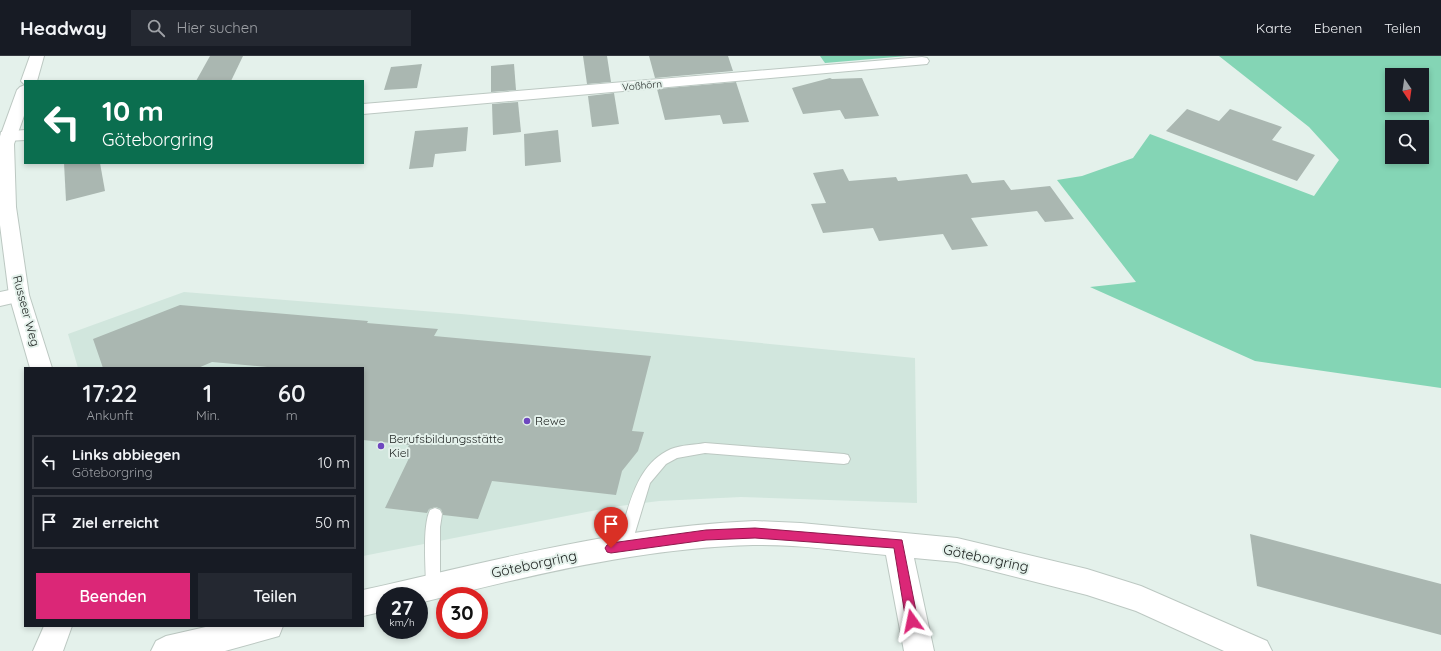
<!DOCTYPE html>
<html lang="de">
<head>
<meta charset="utf-8">
<style>
  :root { --surface:#171b24; --page:#242831; --text:#f1f3f6; --muted:#9ea1a6; --line:#363941; --accent:#db2777 }
  body { margin:0; font-family:Quicksand,sans-serif; background:var(--page); color:var(--text); height:100vh; display:flex; flex-direction:column; font-size:15px; white-space:nowrap }
  * { box-sizing:border-box; margin:0 }
  p { font-size:13px; color:var(--muted) }
  .icon { flex:none; width:22px; height:22px; fill:none; stroke:currentColor; stroke-width:2; stroke-linecap:round; stroke-linejoin:round }
  .map { position:relative; flex:1; overflow:hidden }
  .panel { position:absolute; left:24px; top:311px; width:340px; height:260px; display:flex; flex-direction:column; background:var(--surface); border-radius:0px; box-shadow:0 2px 6px #0003 }
  .panel>* { flex:none }
  .hud { position:absolute; left:24px; top:24px; width:340px; height:84px; border-radius:0px; box-shadow:0 2px 6px #0003; background:#0b6e4f; color:#fff; overflow:hidden }
  .needle { width:26px; rotate:167deg }
  .fabs { position:absolute; left:1385px; top:12px; display:grid; gap:8px }
  .fabs a { display:grid; place-items:center; width:44px; height:44px; border-radius:0px; background:var(--surface); box-shadow:0 2px 6px #0003; font-size:20px }
  .speed { position:absolute; left:376px; top:531px; display:flex; gap:8px; font-size:20px; font-weight:700; text-align:center }
  .speed>* { display:grid; place-content:center; width:52px; height:52px; border-radius:50%; background:var(--surface); box-shadow:0 2px 6px #0003; line-height:1 }
  .speed small { font-size:10px; font-weight:400 }
  .speed .limit { border:6px solid #d22; background:#fff; color:#111 }
  .pin { position:absolute; display:grid; place-items:center; width:34px; height:34px; color:#fff; margin:-41px -17px; border-radius:50% 50% 50% 0; rotate:-45deg; box-shadow:0 0 4px #0007 }
  .pin .icon { rotate:45deg }
  .me { position:absolute; width:44px; margin:-22px; rotate:348deg; stroke-linejoin:round; filter:drop-shadow(0 0 3px #0008) }
  .turn { display:flex; align-items:center; gap:14px; height:84px; padding:0 12px; font-size:18px }
  .turn .icon { width:52px; height:52px; stroke-width:2.5 }
  .turn b { display:block; font-size:28px; line-height:34px }
  .eta { display:flex; justify-content:space-evenly; align-items:center; height:68px; text-align:center }
  .eta b { font-size:24px; font-weight:600; line-height:28px }
  .action { display:flex; gap:8px; margin-top:auto; padding:8px 12px }
  .action a { flex:1; height:46px; border-radius:0px; background:var(--accent); color:#fff; font-size:16px; font-weight:600; line-height:46px; text-align:center }
  .action a+a { background:var(--page); color:var(--text) }
  ul { padding:0; list-style:none }
  li { display:flex; align-items:center; gap:12px; height:54px; margin:0 8px 6px; padding:0 4px; border:2px solid var(--line); border-radius:0px }
  li div { flex:1 }
  li b { display:block; font-size:15px }
  li em { font-style:normal }
  header { display:flex; align-items:center; gap:24px; box-sizing:border-box; height:56px; padding:0 20px; background:var(--surface); border-bottom:1px solid var(--line) }
  header strong { font-size:19px }
  nav { display:flex; gap:22px; margin-inline-start:auto; font-size:14px }
  .search { width:280px; height:36px; background:var(--page); display:flex; align-items:center; gap:10px; box-sizing:border-box; padding:0 14px; border-radius:0px; color:var(--muted); font-size:15px }
  .map>svg:first-child { display:block }
  .built { fill:#d1e6dd }
  .green { fill:#84d5b5; fill-rule:evenodd }
  .building { fill:#aab7b1 }
  .lines { fill:none; stroke-linecap:round; stroke-linejoin:round }
  .service-casing { stroke:#bcc8c2; stroke-width:2 }
  .minor-casing { stroke:#bcc8c2; stroke-width:2 }
  .tertiary-casing { stroke:#bcc8c2; stroke-width:2 }
  .service { fill:#fff; fill-rule:evenodd }
  .minor { fill:#fff; fill-rule:evenodd }
  .tertiary { fill:#fff; fill-rule:evenodd }
  .route { fill:#db2777; stroke:#8e194d }
  .poi-dot { fill:#6e47bf; stroke:#e4f1eb; stroke-width:1.5 }
  .labels { text-anchor:middle; stroke-width:4; stroke-linejoin:round; paint-order:stroke }
  .far-street-label { font-size:10px; fill:#202523; stroke:#e4f1eb }
  .street-label { font-size:12px; fill:#202523; stroke:#e4f1eb }
  .poi-label { font-size:12px; fill:#202523; stroke:#e4f1eb; text-anchor:start }
  .near-street-label { font-size:14px; fill:#202523; stroke:#e4f1eb }
</style>
</head>
<body>
<header>
<strong>Headway</strong>
<div class="search"><svg class="icon" aria-label="search" viewBox="0 0 24 24"><circle cx="10" cy="10" r="6"/><path d="M15 15l6 6"/></svg>Hier suchen</div>
<nav><a>Karte</a><a>Ebenen</a><a>Teilen</a></nav>
</header>
<div class="map">
<svg width="1441" height="595" viewBox="0 0 1441 595">
  <rect width="100%" height="100%" fill="#e4f1eb"/>
  <polygon class="built" points="184,236 461,258 915,302 917,447 741,441 659,445 612,451 363,500 363,312 78,312 68,278"/>
  <g class="green">
    <polygon points="820,0 907,0 825,7"/>
    <path d="M1219,0H1441V332L1255,305L1090,231L1136,226L1057,124L1082,120L1133,102L1150,78L1314,140L1339,104L1309,71ZM1392,19H1422V49H1392ZM1392,71H1422V101H1392Z"/>
  </g>
  <g class="building">
    <polygon points="210,0 243,0 231,25 196,25"/>
    <polygon points="583,0 607,0 611,26 587,28"/>
    <polygon points="649,0 728,0 733,15 655,22"/>
    <polygon points="422,8 417,32 384,34 391,11"/>
    <polygon points="514,8 516,34 491,36 491,10"/>
    <polygon points="830,22 832,23 862,22 879,60 845,63 840,54 803,58 792,32"/>
    <polygon points="736,26 749,66 723,68 720,59 665,64 657,33"/>
    <polygon points="614,37 619,68 592,71 588,40"/>
    <polygon points="518,46 521,76 493,79 492,48"/>
    <polygon points="1187,53 1219,65 1230,53 1282,71 1272,84 1315,99 1297,125 1166,75"/>
    <polygon points="468,71 466,95 435,98 433,111 409,113 415,75"/>
    <polygon points="558,74 561,106 525,110 524,78"/>
    <polygon points="64,107 100,107 105,135 66,145"/>
    <polygon points="843,113 849,125 896,121 898,125 967,118 972,127 1004,124 1011,134 1050,130 1074,163 1045,166 1037,155 971,162 988,190 952,194 943,178 879,185 873,172 823,177 811,148 826,147 813,117"/>
    <polygon points="180,249 368,265 367,267 438,273 434,280 651,300 632,375 644,376 638,395 622,415 616,439 492,425 478,463 443,459 441,453 436,451 429,453 427,457 385,452 409,402 403,401 409,389 363,384 363,312 278,312 212,306 198,312 103,312 93,283"/>
    <polygon points="1250,478 1441,528 1441,579 1257,530"/>
  </g>
  <g class="lines">
    <defs>
      <g id="service">
        <path d="M705,387L844,398L848,399L850,403L848,407L844,408L705,397L677,402L666,408L650,427L631,490L629,494L624,496L619,494L617,490C628,456 634,409 671,393C681,389 694,389 705,387Z"/>
        <path d="M435,452L440,454L442,458L440,471V531L438,536L433,538L428,536L426,531C426,511 422,471 430,454Z"/>
      </g>
      <g id="minor">
        <polygon points="922,1 927,2 929,5 927,8 363,58 363,48"/>
        <polygon points="25,74 25,84 7,85 0,82 1,76"/>
        <polygon points="19,232 26,234 29,239 26,244 0,250 0,236"/>
        <path d="M755,465L801,467L957,482L1087,513L1141,530L1267,585L1272,595H1224L1136,555L1087,539L957,506L914,502L934,595H904L886,499C842,495 797,488 753,489C640,492 528,520 419,547V540H385V555L363,560V534C492,505 621,470 755,465Z"/>
        <polygon points="210,570 283,570 279,580 225,595 151,595 156,585 166,580"/>
      </g>
      <g id="tertiary">
        <polygon points="30,0 44,0 37,25 25,25 25,29 21,25"/>
        <polygon points="25,29 25,57 14,88 16,151 29,239 52,312 30,312 9,239 0,169 0,81 17,34 20,31"/>
        <polygon points="44,570 72,570 63,595 33,595"/>
      </g>
    </defs>
    <use href="#service" class="service-casing"/>
    <use href="#minor" class="minor-casing"/>
    <use href="#tertiary" class="tertiary-casing"/>
    <use href="#service" class="service"/>
    <use href="#minor" class="minor"/>
    <use href="#tertiary" class="tertiary"/>
  </g>
  <polygon class="route" points="755,472 902,484 918,565 917,569 912,571 908,569 906,565 894,492 755,482 706,484 611,497 607,496 605,492 607,489 611,487 706,474"/>
  <g class="poi-dot">
    <circle cx="527" cy="365" r="4"/>
    <circle cx="381" cy="390" r="4"/>
  </g>
  <g class="labels">
    <g class="far-street-label">
      <text transform="translate(642 29) rotate(-5)" y="4">Voßhörn</text>
    </g>
    <g class="street-label">
      <text transform="translate(26 255) rotate(75)" y="4">Russeer Weg</text>
    </g>
    <g class="poi-label">
      <text x="535" y="369">Rewe</text>
      <text x="389" y="387">Berufsbildungsstätte<tspan x="389" dy="14">Kiel</tspan></text>
    </g>
    <g class="near-street-label">
      <text transform="translate(986 502) rotate(12)" y="5">Göteborgring</text>
      <text transform="translate(534 508) rotate(-12)" y="5">Göteborgring</text>
    </g>
  </g>
</svg>
<div class="fabs">
<a><svg class="needle" viewBox="-14 -14 28 28"><path d="M0-13l5 13h-10z" fill="#e53935"/><path d="M0 13l5-13h-10z" fill="#9ea1a6"/></svg></a>
<a><svg class="icon" aria-label="search" viewBox="0 0 24 24"><circle cx="10" cy="10" r="6"/><path d="M15 15l6 6"/></svg></a>
</div>
<div class="speed"><div>27<small>km/h</small></div><div class="limit">30</div></div>
<div class="pin" style="left:611px;top:492px;background:#d93025"><svg class="icon" aria-label="arrive" viewBox="0 0 24 24"><path d="M6 21V4h12l-3 4 3 4H6"/></svg></div>
<svg class="me" style="left:912px;top:565px" viewBox="-20 -20 40 40"><path d="M0-17L14 15 0 8-14 15z" fill="#db2777" stroke="#fff" stroke-width="4"/></svg>
<div class="hud">
<div class="turn"><svg class="icon" aria-label="left" viewBox="0 0 24 24"><path d="M17 20v-9H6M10 6l-5 5 5 5"/></svg><div><b>10 m</b>Göteborgring</div></div>
</div>
<section class="panel">
<div class="eta">
<div><b>17:22</b><p>Ankunft</p></div>
<div><b>1</b><p>Min.</p></div>
<div><b>60</b><p>m</p></div>
</div>
<ul>
<li><svg class="icon" aria-label="left" viewBox="0 0 24 24"><path d="M17 20v-9H6M10 6l-5 5 5 5"/></svg><div><b>Links abbiegen</b><p>Göteborgring</p></div><em>10 m</em></li>
<li><svg class="icon" aria-label="arrive" viewBox="0 0 24 24"><path d="M6 21V4h12l-3 4 3 4H6"/></svg><div><b>Ziel erreicht</b></div><em>50 m</em></li>
</ul>
<div class="action"><a>Beenden</a><a>Teilen</a></div>
</section>
</div>
</body>
</html>
